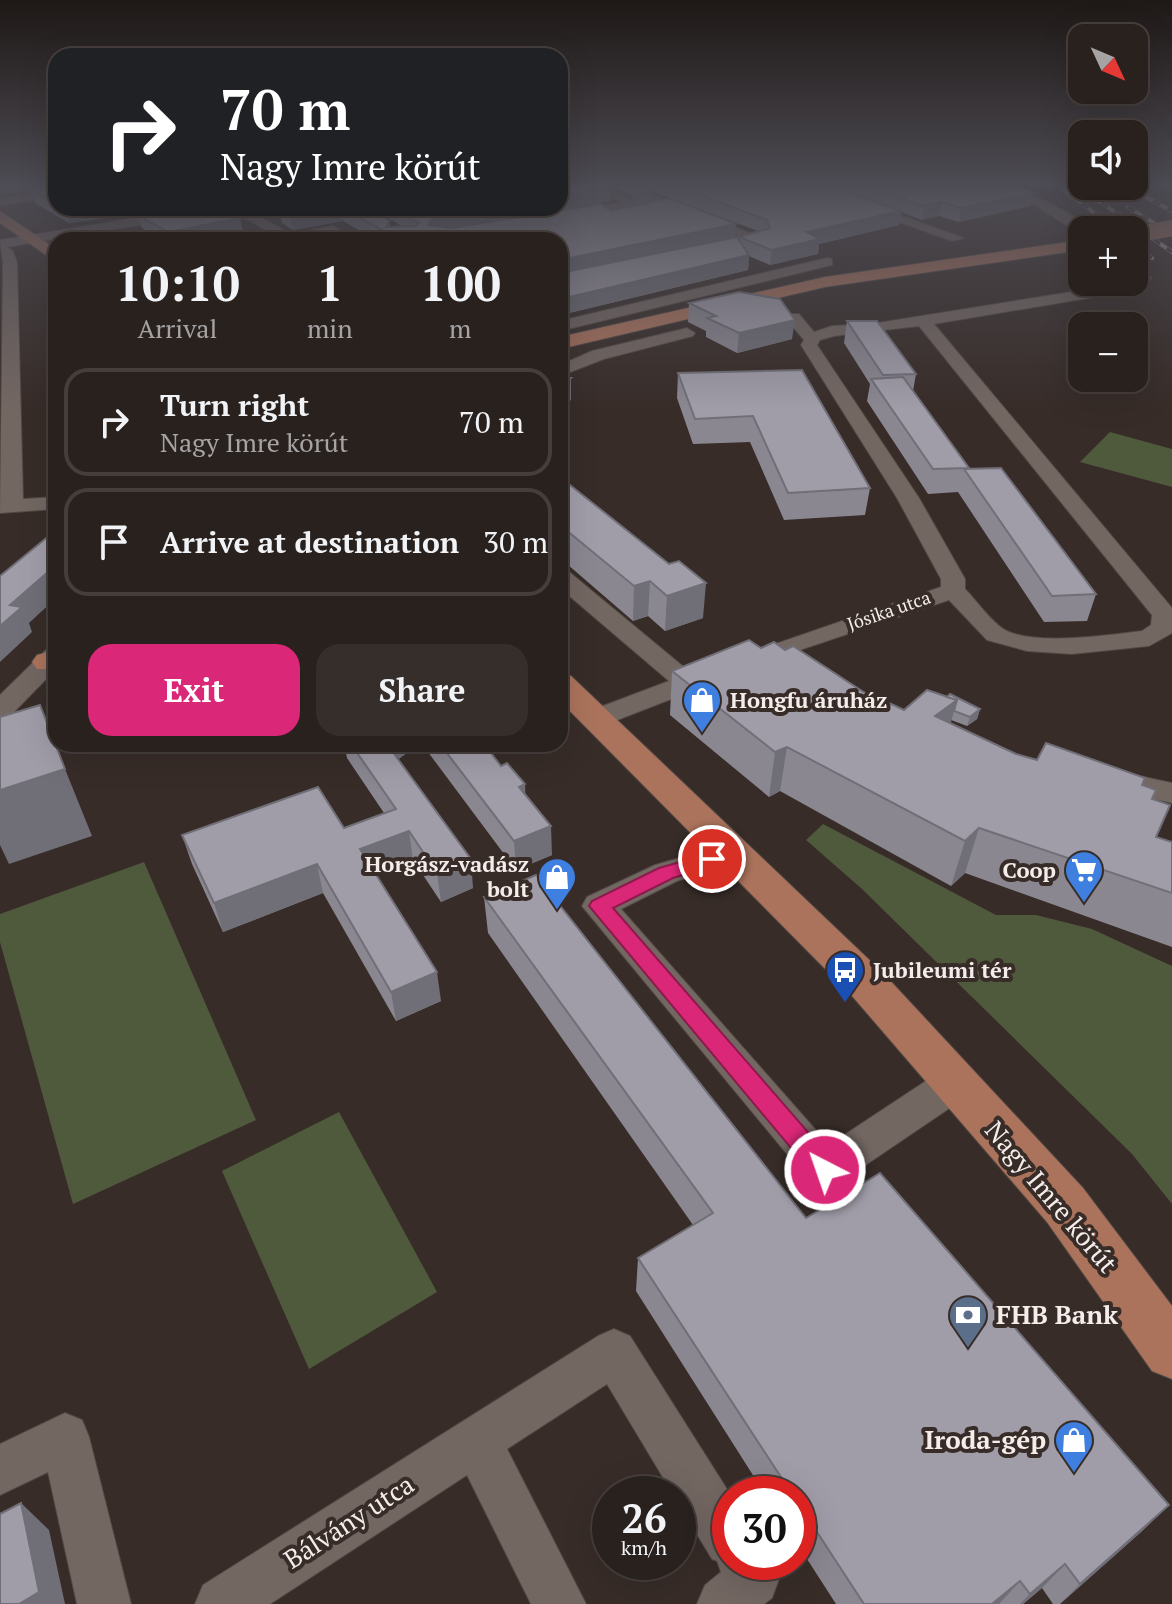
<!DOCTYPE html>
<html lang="en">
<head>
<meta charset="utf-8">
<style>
  :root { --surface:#29211e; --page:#352e2b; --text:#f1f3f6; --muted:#a5a3a4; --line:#453e3c; --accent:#db2777 }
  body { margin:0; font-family:"PT Serif",serif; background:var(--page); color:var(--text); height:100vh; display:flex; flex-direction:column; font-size:30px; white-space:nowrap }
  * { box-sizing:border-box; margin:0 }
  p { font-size:26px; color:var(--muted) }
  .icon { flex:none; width:44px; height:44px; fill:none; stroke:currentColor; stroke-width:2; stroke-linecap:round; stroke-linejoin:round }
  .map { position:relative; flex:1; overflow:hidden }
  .panel { position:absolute; left:48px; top:232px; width:520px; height:520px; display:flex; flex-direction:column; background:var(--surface); border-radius:24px; box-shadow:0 8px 32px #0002,0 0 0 2px var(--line) }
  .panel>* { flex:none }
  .banner { position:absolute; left:48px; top:48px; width:520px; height:168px; border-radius:24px; box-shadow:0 8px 32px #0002,0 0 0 2px var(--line); background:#202124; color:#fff; overflow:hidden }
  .needle { width:52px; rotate:134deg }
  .tools { position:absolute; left:1068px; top:24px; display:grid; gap:16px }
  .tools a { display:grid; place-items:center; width:80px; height:80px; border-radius:16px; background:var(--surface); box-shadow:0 8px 32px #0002,0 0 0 2px var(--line); font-size:40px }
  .speed { position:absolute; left:592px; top:1476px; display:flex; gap:16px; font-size:40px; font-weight:700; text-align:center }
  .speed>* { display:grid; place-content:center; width:104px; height:104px; border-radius:50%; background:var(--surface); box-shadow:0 8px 32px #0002,0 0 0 2px var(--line); line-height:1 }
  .speed small { font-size:20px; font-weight:400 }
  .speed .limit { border:12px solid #d22; background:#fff; color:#111 }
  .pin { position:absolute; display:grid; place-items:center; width:68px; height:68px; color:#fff; margin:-34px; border:4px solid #fff; border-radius:50%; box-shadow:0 2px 8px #0007 }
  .me { position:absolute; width:88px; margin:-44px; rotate:319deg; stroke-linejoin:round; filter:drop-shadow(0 0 6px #0008) }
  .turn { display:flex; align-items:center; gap:28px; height:168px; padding:0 40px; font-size:36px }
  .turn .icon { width:104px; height:104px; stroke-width:2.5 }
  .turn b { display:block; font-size:56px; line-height:68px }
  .eta { display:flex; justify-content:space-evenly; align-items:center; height:136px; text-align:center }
  .eta b { font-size:48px; font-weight:600; line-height:56px }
  .primary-button { display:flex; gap:16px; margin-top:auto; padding:16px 40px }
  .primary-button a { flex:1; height:92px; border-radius:24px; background:var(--accent); color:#fff; font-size:32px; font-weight:600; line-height:92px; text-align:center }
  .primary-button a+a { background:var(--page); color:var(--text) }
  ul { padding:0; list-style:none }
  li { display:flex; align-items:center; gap:24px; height:108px; margin:0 16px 12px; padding:0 24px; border:4px solid var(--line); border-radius:24px }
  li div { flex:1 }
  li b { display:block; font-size:30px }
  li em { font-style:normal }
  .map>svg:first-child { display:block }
  .green { fill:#4f5a3c }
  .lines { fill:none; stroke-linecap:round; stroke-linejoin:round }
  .minor-casing { stroke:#514844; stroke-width:2 }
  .major-casing { stroke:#514844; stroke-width:2 }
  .minor { fill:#736762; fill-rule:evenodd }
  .major { fill:#ab735c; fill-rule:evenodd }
  .rail-casing { stroke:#a79e9a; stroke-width:4 }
  .rail { stroke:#372c28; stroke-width:3; stroke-dasharray:8; stroke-linecap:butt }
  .major-bridge-casing { stroke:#514844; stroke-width:17; stroke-linecap:butt }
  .major-bridge { stroke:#ab735c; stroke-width:16 }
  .wall { fill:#8a8791; fill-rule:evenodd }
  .shaded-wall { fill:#706e76 }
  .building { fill:#a09da9; stroke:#706e76; stroke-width:2 }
  .route { fill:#db2777; stroke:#8e194d; stroke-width:2 }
  .labels { text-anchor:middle; stroke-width:8; stroke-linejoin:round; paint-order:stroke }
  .far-street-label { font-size:18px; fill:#f4edea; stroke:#372c28 }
  .poi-label { font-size:22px; font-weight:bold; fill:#f4edea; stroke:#372c28; text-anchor:start }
  .near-street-label { font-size:26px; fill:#f4edea; stroke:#372c28 }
  .near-poi-label { font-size:26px; font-weight:bold; fill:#f4edea; stroke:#372c28; text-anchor:start }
</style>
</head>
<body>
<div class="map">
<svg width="1172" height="1604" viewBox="0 0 1172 1604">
  <rect width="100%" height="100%" fill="#372c28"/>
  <g class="green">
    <polygon points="1110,432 1172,449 1172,487 1080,462"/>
    <polygon points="823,824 996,915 1036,915 1092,929 1172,966 1172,1204 1132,1154 862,889 806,840"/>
    <polygon points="144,862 256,1120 73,1204 0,942 0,914"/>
    <polygon points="339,1112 437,1292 309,1369 222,1171"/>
  </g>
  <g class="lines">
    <defs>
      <g id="minor">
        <polygon points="584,184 601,184 638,202 614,213 567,219 567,213 621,202"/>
        <polygon points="610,184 628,184 767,240 755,243"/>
        <polygon points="793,184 812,184 964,238 952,241"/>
        <path d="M976,184C1015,184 1061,203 1090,230L1078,233L1035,205Z"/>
        <polygon points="56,188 56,196 0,206 0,198"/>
        <polygon points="197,208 244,208 291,234 333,226 358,240 341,240 331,234 283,240 238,214 220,212 7,247 13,251 17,263 23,499 56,497 56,509 0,513 3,263 0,240"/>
        <polygon points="827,258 832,259 832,265 560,331 560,321"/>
        <path d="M1134,262L1139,263L1151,278L1146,285L1130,291L934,324L1172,608V633L1149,646L1072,654L1027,651L987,640L949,600L782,656L607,724L597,726L587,724L583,718L587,712L669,681L560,588V569L568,571L691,673L941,587V579L897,498L801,345L804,340L785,317L787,314H799L814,332L832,326L871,324L1134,282ZM919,326L1152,615L1151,625L1142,631C1109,635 1034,646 1005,630C990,621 977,601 965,589V579L919,498L817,345L820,340L834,336Z"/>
        <polygon points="687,328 695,333 693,336 604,359 560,376 560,365 592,351"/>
        <polygon points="56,646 56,669 10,716 0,718 0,695 47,649"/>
        <polygon points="1117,771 1172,783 1172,803 1107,788 1102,781 1107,774"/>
        <polygon points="735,842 746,845 751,853 746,861 677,881 621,909 829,1145 941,1071 955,1067 969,1071 974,1083 969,1095 839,1183 825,1189 811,1183 582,906 587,897 655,865"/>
        <polygon points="614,1329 630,1336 730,1494 730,1562 772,1562 779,1579 772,1598 764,1604 697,1604 705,1585 721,1572 717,1561 712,1559 678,1503 678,1494 673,1494 607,1384 507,1449 586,1604 531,1604 467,1475 270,1604 195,1604 203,1585 598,1336"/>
        <polygon points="65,1413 82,1420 89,1437 131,1604 77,1604 48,1472 0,1495 0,1444"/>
      </g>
      <g id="major">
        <polygon points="0,211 56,249 56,262 0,223"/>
        <polygon points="1082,240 1082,250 825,287 560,349 560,337 825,277"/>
        <polygon points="56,650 56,669 37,669 32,662 37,655"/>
        <polygon points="560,673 571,676 883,973 1083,1188 1172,1306 1172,1379 1152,1371 1047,1222 853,997 560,701"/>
      </g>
    </defs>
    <use href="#minor" class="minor-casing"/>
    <use href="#major" class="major-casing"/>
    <use href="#minor" class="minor"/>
    <use href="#major" class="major"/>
    <defs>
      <g id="rail">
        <polyline points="1056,184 1117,230"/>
        <polyline points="1075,184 1172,252"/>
        <polyline points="1125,186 1172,211"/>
        <polyline points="1128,207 1172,234"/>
        <polyline points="1134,244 1152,258"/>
      </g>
    </defs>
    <use href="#rail" class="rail-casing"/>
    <use href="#rail" class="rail"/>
    <defs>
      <polyline id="major-bridge" points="1134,235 1172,228"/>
    </defs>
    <use href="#major-bridge" class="major-bridge-casing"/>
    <use href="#major-bridge" class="major-bridge"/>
  </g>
  <g class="wall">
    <polygon points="0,184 56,184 56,208 175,208 69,223 35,203 31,190 0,195"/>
    <path d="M609,184H1011L1033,193L1030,206L959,222L939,216L922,220L901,212L899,225L819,244L818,254L770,265L749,256L748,270L565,314L560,318V240H376L343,221L293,230L282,223L279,210L264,212L259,208H367L390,221V227H403L372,208H560L611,201L491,222L611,211L632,206V196ZM649,190L758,231L739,237V240L649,202Z"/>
    <polygon points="139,216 243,231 196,240 163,240 142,228"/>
    <polygon points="689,303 792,339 737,353 706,337 706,331 688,322"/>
    <polygon points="847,321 916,374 913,391 969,469 1096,594 1087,621 1044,622 958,492 928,494 867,401 870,384 844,343"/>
    <polygon points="802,370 870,488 865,515 784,520 750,442 693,444 677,398 678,373"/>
    <polygon points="560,477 703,618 665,631 648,616 633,621 560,558"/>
    <polygon points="761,648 785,650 885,706 904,710 980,709 977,719 967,726 951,720 951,723 1016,754 1142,785 1152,799 1156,837 1172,842 1172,947 965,873 951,886 780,791 769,797 670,715 672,671"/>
    <polygon points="344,744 419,744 398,759 473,888 441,902 413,860 375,874 441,1001 396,1021 323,893 223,932 192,864 182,835 344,828 384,813 347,758"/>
    <polygon points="422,744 484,744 501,766 525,784 525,795 552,855 516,870"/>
    <polygon points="484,897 806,1218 1169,1505 1141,1532 1060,1604 1053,1604 1042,1588 1023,1604 836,1604 798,1545 798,1494 765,1494 636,1291 638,1258 693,1225 488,933"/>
  </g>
  <g class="shaded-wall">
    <polygon points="0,184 56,184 56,186 0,195"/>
    <polygon points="638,184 647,184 647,189 650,190 649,204 631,208 632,195 641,192 640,186"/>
    <polygon points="612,187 611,201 439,231 429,225 430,221 438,217 489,208 560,208 560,196"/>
    <polygon points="1033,193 1030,206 959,222 961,208"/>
    <polygon points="942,202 939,216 922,220 924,206"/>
    <polygon points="70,208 175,208 69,223 65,209"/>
    <polygon points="263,208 289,208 264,212"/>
    <polygon points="336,208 341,208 343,221 293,230 290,216"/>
    <polygon points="901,211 899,225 819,244 818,254 770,265 772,250 807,232"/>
    <polygon points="240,218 243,231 196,240 170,240 168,232"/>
    <polygon points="736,224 735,238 560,276 560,260"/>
    <polygon points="749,255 748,270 565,314 560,318 560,301 565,298"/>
    <polygon points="795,320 792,339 737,353 739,333"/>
    <polygon points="571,378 571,400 560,410 560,387"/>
    <polygon points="56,565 56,598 29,623 32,632 0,662 0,626 10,605"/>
    <polygon points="650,581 648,616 633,621 634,586"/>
    <polygon points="706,583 703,618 665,631 667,596"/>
    <polygon points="957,700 945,744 935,716"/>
    <polygon points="980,709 977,719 967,726 970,717"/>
    <polygon points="384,744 419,744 388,767"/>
    <polygon points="787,747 780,791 769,797 775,752"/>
    <polygon points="65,769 92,836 9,864 0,845 0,790"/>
    <polygon points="525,784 526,813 519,787"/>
    <polygon points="551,826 552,855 516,870 514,841"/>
    <polygon points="979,828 965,873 951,886 965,841"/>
    <polygon points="409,831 413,860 365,878 360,849"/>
    <polygon points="471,859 473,888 441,902 437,873"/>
    <polygon points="317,864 323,893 223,932 214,903"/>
    <polygon points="437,972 441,1001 396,1021 391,992"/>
    <polygon points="21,1503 49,1530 65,1604 19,1604"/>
    <polygon points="1169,1505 1141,1532 1060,1604 1080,1584"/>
    <polygon points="1065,1564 1042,1588 1023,1604 1020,1604 1030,1594"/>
    <polygon points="1020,1581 999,1604 992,1604"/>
  </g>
  <g class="building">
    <polygon points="56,184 56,203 31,189 54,184"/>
    <polygon points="560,184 606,184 612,187 560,196"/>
    <polygon points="637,184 639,184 650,190 632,195 641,189 640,186"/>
    <polygon points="671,184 825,184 901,211 807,232 820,239 772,250 739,237 770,228 767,220"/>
    <polygon points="862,184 1011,184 1033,193 961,208 942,202 924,206"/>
    <polygon points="669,198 736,224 560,260 560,240 400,240 342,208 367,208 390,221 386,227 416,226 419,223 393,208 489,208 438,217 430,221 429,225 451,228 601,204 611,211"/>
    <polygon points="186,208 221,208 240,218 168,232 139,216"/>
    <polygon points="285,208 336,208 290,216 279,209"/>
    <polygon points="737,237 749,255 565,298 560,301 560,273"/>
    <polygon points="739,292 780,299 795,320 739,333 707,318 716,316 689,303"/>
    <polygon points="847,321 877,321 916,374 883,375"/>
    <polygon points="802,370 870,488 788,493 753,416 695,419 678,373"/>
    <polygon points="903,377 969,468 933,469 871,379"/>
    <polygon points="560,378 571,378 560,387"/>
    <polygon points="1001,468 1096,594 1052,596 964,469"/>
    <polygon points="560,477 669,564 679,561 706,583 667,596 650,581 634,586 560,525"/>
    <polygon points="56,530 56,565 10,605 22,607 0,626 0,576"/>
    <polygon points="749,640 761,648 774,642 785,650 793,646 885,706 889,703 904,710 927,690 957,700 935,716 1016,754 1037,760 1046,743 1145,778 1142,785 1156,790 1152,799 1170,805 1156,837 1172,842 1172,893 979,828 965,841 787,747 775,752 672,671"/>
    <polygon points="950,694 980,709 970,717 954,711 957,700 947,697"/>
    <polygon points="40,705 65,769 0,790 0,717"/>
    <polygon points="351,744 387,744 471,859 437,873 409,831 360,849 437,972 391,992 317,864 214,903 182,835 318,787 344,828 396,809"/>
    <polygon points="440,744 484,744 501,766 507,763 525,784 519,787 551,826 514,841"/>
    <polygon points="536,875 806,1218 880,1173 1169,1505 1080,1584 1065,1564 1030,1594 1020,1581 992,1604 864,1604 798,1503 798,1494 792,1494 638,1258 713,1213 484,897"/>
    <polygon points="21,1503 39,1592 19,1604 0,1604 0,1514"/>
  </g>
  <linearGradient id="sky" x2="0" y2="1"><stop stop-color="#1e1816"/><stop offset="0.45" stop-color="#4d4b53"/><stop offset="1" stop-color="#4d4b53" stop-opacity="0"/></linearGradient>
  <rect width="1172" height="409" fill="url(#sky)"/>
  <polygon class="route" points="712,853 719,855 721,859 719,864 673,878 613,908 834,1162 838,1170 834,1178 825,1182 816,1178 589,906 592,901 659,868"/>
  <defs>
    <symbol id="shop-pin" viewBox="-11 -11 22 30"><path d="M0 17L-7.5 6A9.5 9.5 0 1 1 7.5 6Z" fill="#3f7fe0" stroke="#372c28"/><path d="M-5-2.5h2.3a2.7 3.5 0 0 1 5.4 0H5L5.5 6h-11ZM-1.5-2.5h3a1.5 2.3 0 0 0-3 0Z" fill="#fff"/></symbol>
    <symbol id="supermarket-pin" viewBox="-11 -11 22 30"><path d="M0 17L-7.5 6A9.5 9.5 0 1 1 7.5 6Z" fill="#3f7fe0" stroke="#372c28"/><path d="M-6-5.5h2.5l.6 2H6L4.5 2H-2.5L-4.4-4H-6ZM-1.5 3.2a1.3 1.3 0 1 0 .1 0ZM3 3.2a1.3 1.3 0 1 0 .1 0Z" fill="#fff"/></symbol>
    <symbol id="bus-pin" viewBox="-11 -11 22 30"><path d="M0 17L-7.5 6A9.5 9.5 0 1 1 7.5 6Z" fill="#1a4fb4" stroke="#372c28"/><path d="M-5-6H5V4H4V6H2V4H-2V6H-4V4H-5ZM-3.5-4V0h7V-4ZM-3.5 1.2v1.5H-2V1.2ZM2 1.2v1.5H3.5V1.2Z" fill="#fff"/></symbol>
    <symbol id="bank-pin" viewBox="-11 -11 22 30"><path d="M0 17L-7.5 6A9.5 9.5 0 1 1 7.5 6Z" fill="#5c6f8a" stroke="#372c28"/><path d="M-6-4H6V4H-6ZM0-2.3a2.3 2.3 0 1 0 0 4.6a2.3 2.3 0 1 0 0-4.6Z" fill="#fff"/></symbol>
  </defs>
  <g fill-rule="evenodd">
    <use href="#shop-pin" x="680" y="678" width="44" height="60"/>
    <use href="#supermarket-pin" x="1062" y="848" width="44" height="60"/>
    <use href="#shop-pin" x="535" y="855" width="44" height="60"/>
    <use href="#bus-pin" x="823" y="948" width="44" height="60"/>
    <use href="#bank-pin" x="946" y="1293" width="44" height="60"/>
    <use href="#shop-pin" x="1052" y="1418" width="44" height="60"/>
  </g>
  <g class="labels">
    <g class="far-street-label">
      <text transform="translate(889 611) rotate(-19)" y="6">Jósika utca</text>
    </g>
    <g class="poi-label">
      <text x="730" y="708">Hongfu áruház</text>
      <text x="529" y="872" text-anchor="end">Horgász-vadász<tspan x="529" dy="25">bolt</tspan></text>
      <text x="1056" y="878" text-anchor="end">Coop</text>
      <text x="873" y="978">Jubileumi tér</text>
    </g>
    <g class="near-street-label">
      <text transform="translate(1051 1197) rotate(50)" y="9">Nagy Imre körút</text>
      <text transform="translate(349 1522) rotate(-33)" y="9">Bálvány utca</text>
    </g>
    <g class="near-poi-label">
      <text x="996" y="1324">FHB Bank</text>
      <text x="1046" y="1449" text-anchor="end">Iroda-gép</text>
    </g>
  </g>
</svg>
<div class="tools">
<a><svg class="needle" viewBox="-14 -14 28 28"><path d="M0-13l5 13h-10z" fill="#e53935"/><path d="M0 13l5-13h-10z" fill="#a5a3a4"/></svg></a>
<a><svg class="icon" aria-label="sound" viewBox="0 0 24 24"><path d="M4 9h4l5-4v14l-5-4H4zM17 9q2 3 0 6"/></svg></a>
<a>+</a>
<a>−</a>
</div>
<div class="speed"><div>26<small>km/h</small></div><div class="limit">30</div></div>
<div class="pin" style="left:712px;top:859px;background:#d93025"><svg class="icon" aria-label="arrive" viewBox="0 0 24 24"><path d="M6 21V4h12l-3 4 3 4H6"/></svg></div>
<svg class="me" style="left:825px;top:1170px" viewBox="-20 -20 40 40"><circle r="17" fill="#db2777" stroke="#fff" stroke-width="3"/><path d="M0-11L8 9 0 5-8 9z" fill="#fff"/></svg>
<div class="banner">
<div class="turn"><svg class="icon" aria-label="right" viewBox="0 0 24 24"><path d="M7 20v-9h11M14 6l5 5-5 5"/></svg><div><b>70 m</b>Nagy Imre körút</div></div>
</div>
<section class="panel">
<div class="eta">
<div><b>10:10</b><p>Arrival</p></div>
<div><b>1</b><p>min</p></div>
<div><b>100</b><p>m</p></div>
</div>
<ul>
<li><svg class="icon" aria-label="right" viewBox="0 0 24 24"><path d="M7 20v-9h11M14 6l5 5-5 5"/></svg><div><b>Turn right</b><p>Nagy Imre körút</p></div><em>70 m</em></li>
<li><svg class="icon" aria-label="arrive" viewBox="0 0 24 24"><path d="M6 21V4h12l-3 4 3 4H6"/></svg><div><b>Arrive at destination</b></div><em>30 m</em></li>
</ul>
<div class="primary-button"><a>Exit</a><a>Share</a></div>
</section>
</div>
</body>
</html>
